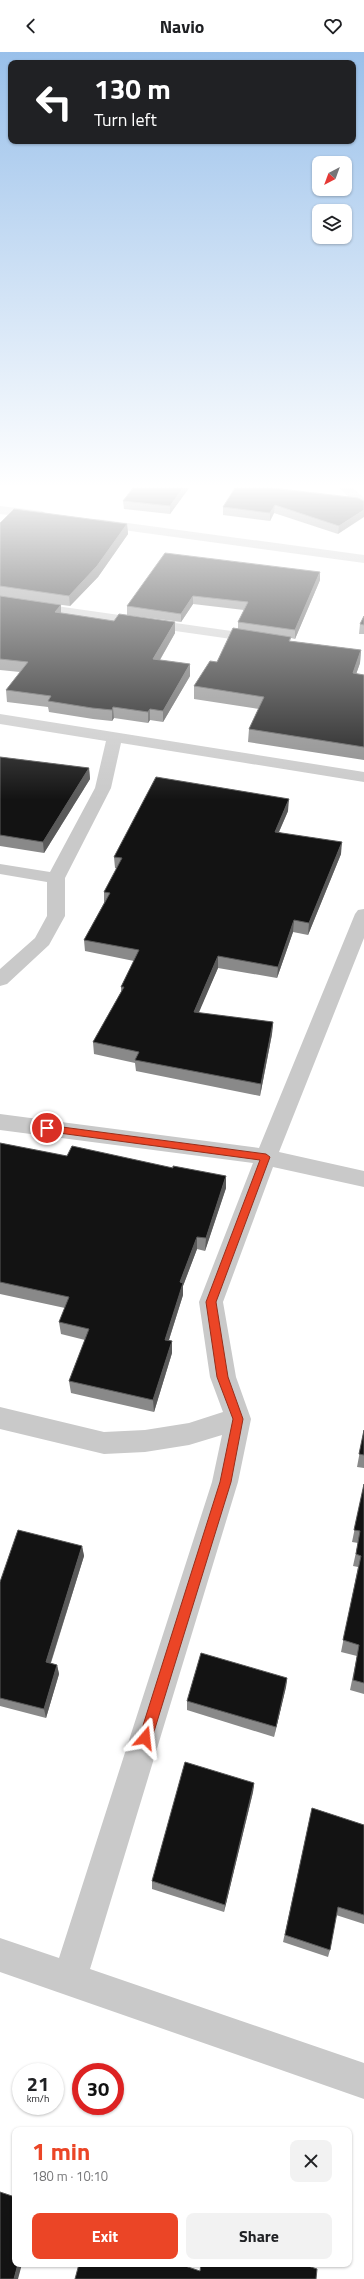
<!DOCTYPE html>
<html lang="en">
<head>
<meta charset="utf-8">
<style>
  :root { --surface:#fff; --page:#f2f2f2; --text:#202124; --muted:#757577; --accent:#eb4526 }
  body { margin:0; font-family:"Titillium Web",sans-serif; background:var(--page); color:var(--text); height:100vh; display:flex; flex-direction:column; font-size:15px; white-space:nowrap }
  * { box-sizing:border-box; margin:0 }
  p { font-size:13px; color:var(--muted) }
  .icon { flex:none; width:22px; height:22px; fill:none; stroke:currentColor; stroke-width:2; stroke-linecap:round; stroke-linejoin:round }
  .map { position:relative; flex:1; overflow:hidden }
  .drawer { position:absolute; left:12px; top:2075px; width:340px; height:140px; display:flex; flex-direction:column; background:var(--surface); border-radius:8px; box-shadow:0 1px 3px #0004 }
  .drawer>* { flex:none }
  .guide { position:absolute; left:8px; top:8px; width:348px; height:84px; border-radius:8px; box-shadow:0 1px 3px #0004; background:#202124; color:#fff; overflow:hidden }
  .needle { width:26px; rotate:221deg }
  .tools { position:absolute; left:312px; top:104px; display:grid; gap:8px }
  .tools a { display:grid; place-items:center; width:40px; height:40px; border-radius:8px; background:var(--surface); box-shadow:0 1px 3px #0004; font-size:20px }
  .speed { position:absolute; left:12px; top:2011px; display:flex; gap:8px; font-size:20px; font-weight:700; text-align:center }
  .speed>* { display:grid; place-content:center; width:52px; height:52px; border-radius:50%; background:var(--surface); box-shadow:0 1px 3px #0004; line-height:1 }
  .speed small { font-size:10px; font-weight:400 }
  .speed .limit { border:6px solid #d22; background:#fff; color:#111 }
  .pin { position:absolute; display:grid; place-items:center; width:34px; height:34px; color:#fff; margin:-17px; border:2px solid #fff; border-radius:50%; box-shadow:0 1px 4px #0007 }
  .me { position:absolute; width:44px; margin:-22px; rotate:17deg; stroke-linejoin:round; filter:drop-shadow(0 0 3px #0008) }
  .turn { display:flex; align-items:center; gap:14px; height:84px; padding:0 20px; font-size:18px }
  .turn .icon { width:52px; height:52px; stroke-width:2.5 }
  .turn b { display:block; font-size:28px; line-height:34px }
  .round { display:grid; place-items:center; flex:none; width:42px; height:42px; border-radius:8px; background:var(--page) }
  .head { display:flex; align-items:center; justify-content:space-between; height:68px; padding:0 20px }
  h1 { font-size:24px; font-weight:700; line-height:30px; color:var(--accent) }
  .primary-button { display:flex; gap:8px; margin-top:auto; padding:8px 20px }
  .primary-button a { flex:1; height:46px; border-radius:8px; background:var(--accent); color:#fff; font-size:16px; font-weight:700; line-height:46px; text-align:center }
  .primary-button a+a { background:var(--page); color:var(--text) }
  header { display:flex; justify-content:space-between; align-items:center; height:52px; padding:0 20px; background:var(--surface); font-size:18px; font-weight:700 }
  .map>svg:first-child { display:block }
  .lines { fill:none; stroke-linecap:round; stroke-linejoin:round }
  .minor { fill:#c9c9c9; fill-rule:evenodd }
  .wall { fill:#898989 }
  .shaded-wall { fill:#5a5a5a }
  .building { fill:#131313; stroke:#5a5a5a }
  .route { fill:#eb4526; stroke:#992d19 }
</style>
</head>
<body>
<header><svg class="icon" aria-label="back" viewBox="0 0 24 24"><path d="M15 5l-7 7 7 7"/></svg>Navio<svg class="icon" aria-label="heart" viewBox="0 0 24 24"><path d="M12 20l-8-8c-3-5 5-10 8-4 3-6 11-1 8 4z"/></svg></header>
<div class="map">
<svg width="364" height="2227" viewBox="0 0 364 2227">
  <rect width="100%" height="100%" fill="#fff"/>
  <g class="lines">
    <g class="minor">
      <polygon points="339,436 353,436 364,446 364,456 360,455"/>
      <polygon points="0,454 42,459 48,463 42,467 0,462"/>
      <polygon points="98,467 364,503 364,511 94,474 92,471"/>
      <polygon points="0,546 260,583 267,587 260,591 0,554"/>
      <polygon points="0,662 364,720 364,730 121,691 111,736 65,826 65,864 49,893 7,932 0,934 0,917 35,886 47,864 47,830 0,822 0,812 50,820 95,736 106,689 0,672"/>
      <polygon points="364,857 364,886 279,1100 364,1119 364,1135 273,1115 223,1250 236,1325 251,1367 238,1430 90,1917 364,2011 364,2047 0,1920 0,1886 59,1906 212,1430 222,1383 189,1393 145,1400 104,1402 0,1377 0,1355 104,1380 145,1378 189,1371 223,1360 210,1325 199,1250 253,1111 0,1078 0,1062 259,1096 355,862 358,858"/>
    </g>
  </g>
  <g class="wall">
    <polygon points="189,436 170,462 124,457 123,449"/>
    <polygon points="358,446 338,482 274,461 270,469 223,463 223,455"/>
    <polygon points="0,471 127,472 128,482 98,525 70,554 0,545 61,553 61,561 175,581 160,608 190,612 190,624 163,670 150,668 148,671 114,666 112,669 93,667 49,660 48,655 7,650 6,638 20,620 0,618"/>
    <polygon points="320,520 320,528 295,587 291,586 290,589 361,598 360,611 356,622 364,623 364,708 248,690 249,677 259,657 194,647 194,634 217,610 238,577 238,570 244,558 193,552 181,570 127,563 127,554"/>
    <polygon points="364,564 364,582 359,582 360,572"/>
    <polygon points="0,705 89,716 90,727 44,801 0,794"/>
    <polygon points="288,759 279,780 341,802 308,883 293,880 277,926 218,916 198,961 273,970 272,982 260,1044 136,1019 135,1011 94,1002 93,990 121,940 121,935 134,909 85,899 84,888 104,851 104,840 117,817 115,816 114,805"/>
    <polygon points="0,1091 226,1136 205,1199 197,1197 183,1234 183,1243 169,1288 172,1289 172,1301 154,1360 71,1341 69,1329 85,1288 61,1282 59,1270 65,1256 0,1242"/>
    <polygon points="364,1378 364,1416 357,1415"/>
    <polygon points="364,1432 364,1642 350,1638 357,1604 341,1600 358,1515 353,1514 358,1491 352,1490"/>
    <polygon points="82,1494 84,1504 51,1611 57,1613 59,1622 46,1666 0,1654 0,1530"/>
    <polygon points="287,1626 286,1635 274,1685 187,1658 187,1649"/>
    <polygon points="254,1731 253,1740 224,1860 152,1837 152,1829"/>
    <polygon points="312,1756 364,1773 364,1872 336,1863 330,1898 328,1905 283,1890"/>
  </g>
  <g class="shaded-wall">
    <polygon points="183,436 189,436 170,462 170,454"/>
    <polygon points="275,453 274,461 270,469 270,461"/>
    <polygon points="364,458 364,465 338,482 339,474"/>
    <polygon points="127,472 128,482 98,525 70,554 69,544"/>
    <polygon points="320,520 320,528 295,587 295,578"/>
    <polygon points="193,544 193,552 181,570 181,562"/>
    <polygon points="61,553 61,564 55,560"/>
    <polygon points="175,570 175,581 154,618 153,607"/>
    <polygon points="361,598 360,611 352,634 353,621"/>
    <polygon points="190,612 190,624 163,670 163,659"/>
    <polygon points="113,655 114,666 112,669 112,658"/>
    <polygon points="150,657 150,668 148,671 148,660"/>
    <polygon points="89,716 90,727 44,801 43,790"/>
    <polygon points="289,747 288,759 274,791 275,780"/>
    <polygon points="342,790 341,802 308,883 309,871"/>
    <polygon points="294,868 293,880 277,926 278,915"/>
    <polygon points="218,904 218,916 194,972 194,960"/>
    <polygon points="273,970 272,982 260,1044 261,1032"/>
    <polygon points="226,1124 226,1136 205,1199 206,1186"/>
    <polygon points="197,1185 197,1197 183,1234 183,1243 165,1300 165,1288 180,1230"/>
    <polygon points="172,1289 172,1301 154,1360 153,1348"/>
    <polygon points="82,1494 84,1504 48,1619 46,1610"/>
    <polygon points="57,1613 59,1622 46,1666 44,1657"/>
    <polygon points="287,1626 286,1635 274,1685 276,1675"/>
    <polygon points="254,1731 253,1740 224,1860 225,1853"/>
    <polygon points="18,2212 22,2212 18,2227 14,2227"/>
  </g>
  <g class="building">
    <polygon points="133,436 183,436 170,454 123,449"/>
    <polygon points="235,436 272,436 358,446 364,449 364,458 339,474 275,453 270,461 223,455"/>
    <polygon points="14,457 127,472 97,514 69,544 0,534 0,471"/>
    <polygon points="165,501 320,520 295,578 238,570 248,550 193,544 181,562 127,554"/>
    <polygon points="0,544 61,553 55,560 114,569 119,562 175,570 153,607 190,612 163,659 150,657 148,660 113,655 112,658 92,656 48,649 51,644 6,638 28,610 0,607"/>
    <polygon points="364,564 364,573 360,572"/>
    <polygon points="233,576 291,585 289,589 361,598 353,621 364,623 364,695 249,677 264,645 194,634 210,609 217,610"/>
    <polygon points="0,705 89,716 43,790 0,783"/>
    <polygon points="156,725 289,747 275,780 342,790 309,871 294,868 278,915 218,904 194,960 273,970 261,1032 135,1008 139,1000 93,990 124,935 121,935 139,898 84,888 110,841 104,840 122,806 114,805"/>
    <polygon points="0,1091 67,1104 72,1094 173,1116 173,1114 226,1124 206,1186 197,1185 180,1230 183,1231 165,1288 172,1289 153,1348 69,1329 89,1277 59,1270 69,1245 0,1230"/>
    <polygon points="364,1378 364,1403 359,1402"/>
    <polygon points="364,1432 364,1631 353,1628 359,1593 343,1588 361,1504 356,1502 360,1479 354,1478"/>
    <polygon points="18,1478 82,1494 46,1610 57,1613 44,1657 0,1646 0,1530"/>
    <polygon points="201,1601 287,1626 276,1675 187,1649"/>
    <polygon points="185,1710 254,1731 225,1853 152,1829"/>
    <polygon points="312,1756 364,1773 364,1863 338,1855 330,1898 285,1883"/>
    <polygon points="0,2140 15,2145 15,2212 18,2212 14,2227 0,2227"/>
    <polygon points="79,2212 179,2212 200,2219 201,2212 302,2212 317,2217 316,2227 75,2227"/>
  </g>
  <linearGradient id="sky" x2="0" y2="1"><stop stop-color="#99c0ea"/><stop offset="0.58" stop-color="#fff"/><stop offset="1" stop-color="#fff" stop-opacity="0"/></linearGradient>
  <rect width="364" height="748" fill="url(#sky)"/>
  <polygon class="route" points="47,1073 266,1102 270,1105 216,1250 228,1325 243,1367 231,1430 152,1686 150,1691 145,1693 141,1691 139,1686 220,1430 233,1367 217,1325 206,1250 260,1108 44,1079 42,1076"/>
</svg>
<div class="tools">
<a><svg class="needle" viewBox="-14 -14 28 28"><path d="M0-13l5 13h-10z" fill="#e53935"/><path d="M0 13l5-13h-10z" fill="#757577"/></svg></a>
<a><svg class="icon" aria-label="layers" viewBox="0 0 24 24"><path d="M12 4l9 5-9 5-9-5zM3 14l9 5 9-5"/></svg></a>
</div>
<div class="speed"><div>21<small>km/h</small></div><div class="limit">30</div></div>
<div class="pin" style="left:47px;top:1076px;background:#d93025"><svg class="icon" aria-label="arrive" viewBox="0 0 24 24"><path d="M6 21V4h12l-3 4 3 4H6"/></svg></div>
<svg class="me" style="left:145px;top:1686px" viewBox="-20 -20 40 40"><path d="M0-17L14 15 0 8-14 15z" fill="#eb4526" stroke="#fff" stroke-width="4"/></svg>
<div class="guide">
<div class="turn"><svg class="icon" aria-label="left" viewBox="0 0 24 24"><path d="M17 20v-9H6M10 6l-5 5 5 5"/></svg><div><b>130 m</b>Turn left</div></div>
</div>
<section class="drawer">
<div class="head"><div><h1>1 min</h1><p>180 m · 10:10</p></div><a class="round"><svg class="icon" aria-label="close" viewBox="0 0 24 24"><path d="M6 6l12 12M18 6L6 18"/></svg></a></div>
<div class="primary-button"><a>Exit</a><a>Share</a></div>
</section>
</div>
</body>
</html>
